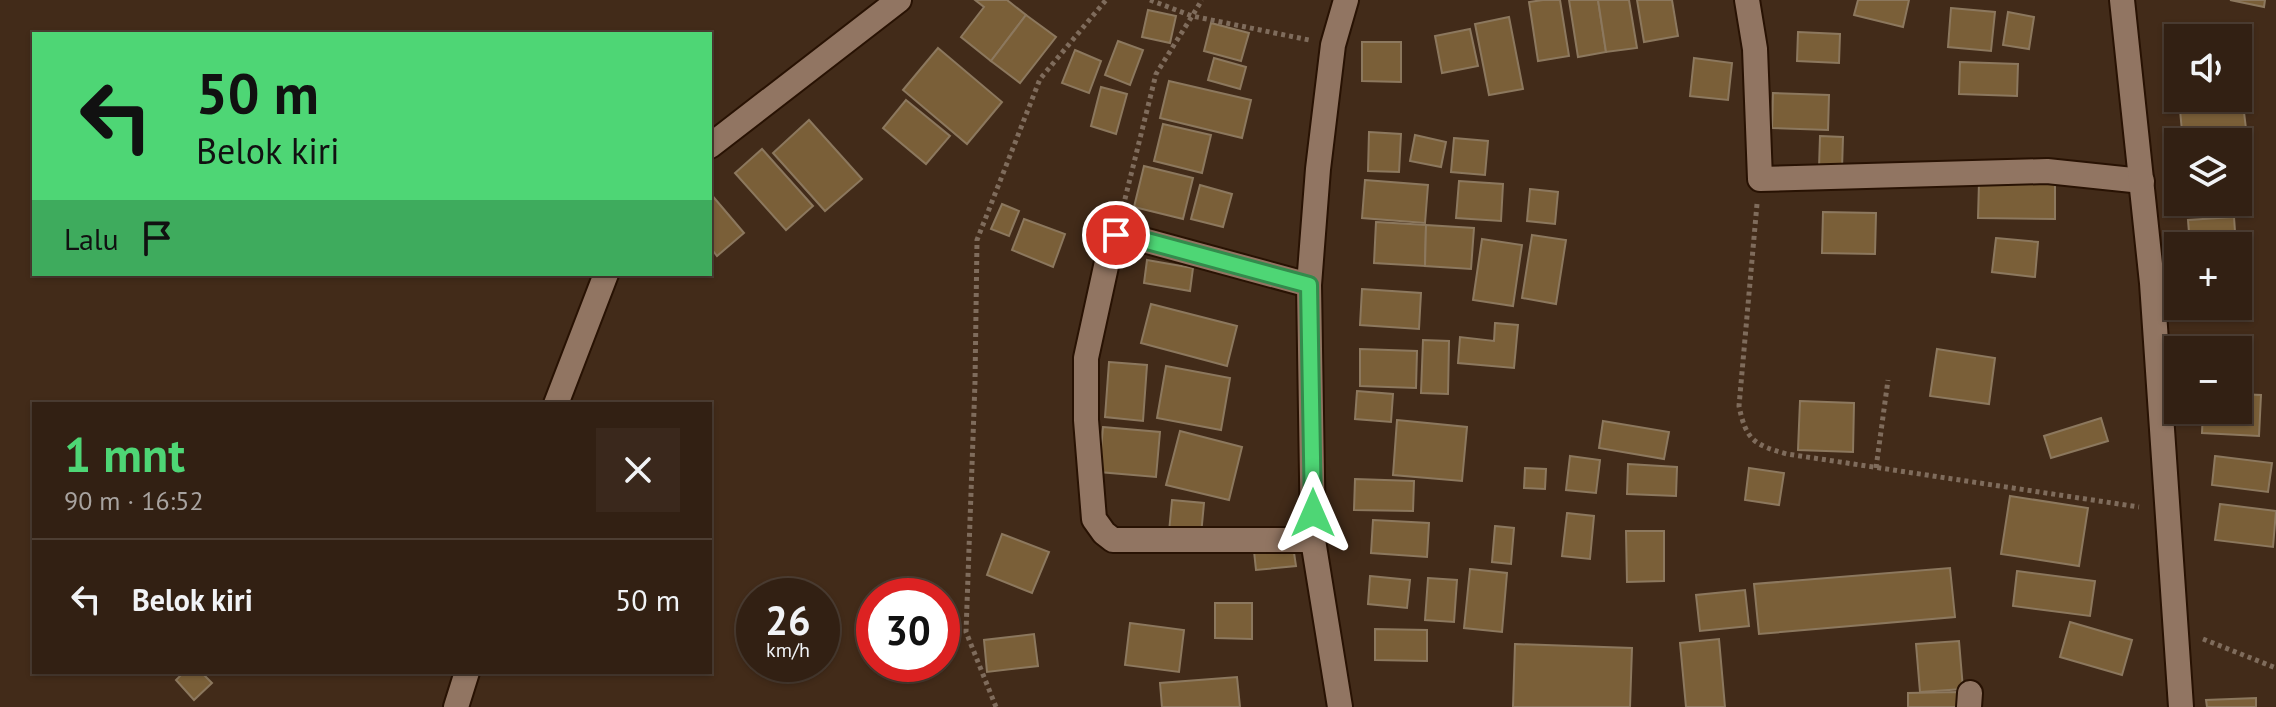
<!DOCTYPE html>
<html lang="id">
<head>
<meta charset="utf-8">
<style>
  :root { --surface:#322013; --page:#3a281c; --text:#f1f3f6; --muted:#a8a3a0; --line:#4d3e33; --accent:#4ed675 }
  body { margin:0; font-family:"PT Sans",sans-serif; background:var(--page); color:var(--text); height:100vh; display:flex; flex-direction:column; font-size:30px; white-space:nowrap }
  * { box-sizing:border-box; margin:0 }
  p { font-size:26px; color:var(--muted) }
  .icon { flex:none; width:44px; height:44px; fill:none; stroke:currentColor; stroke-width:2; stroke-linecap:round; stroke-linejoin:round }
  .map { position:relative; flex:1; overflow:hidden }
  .panel { position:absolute; left:32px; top:402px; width:680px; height:272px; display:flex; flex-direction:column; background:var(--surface); border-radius:0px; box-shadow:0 2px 6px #0004,0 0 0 2px var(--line) }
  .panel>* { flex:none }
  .banner { position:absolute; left:32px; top:32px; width:680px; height:244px; border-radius:0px; box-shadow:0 2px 6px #0004,0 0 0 2px var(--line); background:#4ed675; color:#111; overflow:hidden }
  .fabs { position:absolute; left:2164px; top:24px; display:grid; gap:16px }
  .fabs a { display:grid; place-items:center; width:88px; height:88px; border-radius:0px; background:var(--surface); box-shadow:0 2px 6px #0004,0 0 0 2px var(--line); font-size:40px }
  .speed { position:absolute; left:736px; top:578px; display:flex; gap:16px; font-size:40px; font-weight:700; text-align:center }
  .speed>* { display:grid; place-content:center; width:104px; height:104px; border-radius:50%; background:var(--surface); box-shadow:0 2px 6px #0004,0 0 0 2px var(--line); line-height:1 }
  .speed small { font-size:20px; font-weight:400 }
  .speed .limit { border:12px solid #d22; background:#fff; color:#111 }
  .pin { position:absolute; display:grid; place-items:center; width:68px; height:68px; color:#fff; margin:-34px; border:4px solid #fff; border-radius:50%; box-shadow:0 2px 8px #0007 }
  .me { position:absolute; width:88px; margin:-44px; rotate:0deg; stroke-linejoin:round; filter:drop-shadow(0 0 6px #0008) }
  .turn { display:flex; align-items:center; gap:28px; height:168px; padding:0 32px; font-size:36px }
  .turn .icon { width:104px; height:104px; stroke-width:2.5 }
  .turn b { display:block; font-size:56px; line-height:68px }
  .then { display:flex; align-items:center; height:76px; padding:0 32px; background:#0003; gap:16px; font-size:30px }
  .round { display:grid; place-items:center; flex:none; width:84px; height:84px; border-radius:0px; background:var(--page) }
  .summary { display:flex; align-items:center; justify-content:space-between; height:136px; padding:0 32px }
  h1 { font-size:48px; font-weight:600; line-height:60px; color:var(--accent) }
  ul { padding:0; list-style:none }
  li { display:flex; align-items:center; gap:24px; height:120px; padding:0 32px; border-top:2px solid var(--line) }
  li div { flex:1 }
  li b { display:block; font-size:30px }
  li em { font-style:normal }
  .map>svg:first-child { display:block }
  .building { fill:#7a5f38; stroke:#8c785e; stroke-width:2 }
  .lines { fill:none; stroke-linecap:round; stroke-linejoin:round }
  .street-casing { stroke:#281203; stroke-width:28 }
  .path { stroke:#7f6c5c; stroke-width:5; stroke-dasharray:4 4; stroke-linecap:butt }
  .street { stroke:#917562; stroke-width:24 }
  .route-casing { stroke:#338b4c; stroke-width:20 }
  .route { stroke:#4ed675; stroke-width:14 }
</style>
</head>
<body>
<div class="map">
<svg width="2276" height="707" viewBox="0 0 2276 707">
  <rect width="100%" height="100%" fill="#422b19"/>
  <g class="building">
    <polygon points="975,0 1007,0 1026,15 991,61 961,37 984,7"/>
    <polygon points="1543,0 1560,0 1569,56 1538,61 1529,2"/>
    <polygon points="1569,0 1598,0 1606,52 1578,57"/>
    <polygon points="1598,0 1629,0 1637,48 1606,52"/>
    <polygon points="1637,0 1672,0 1678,36 1644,42"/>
    <polygon points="1858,0 1909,0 1903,27 1854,15"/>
    <polygon points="2230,0 2265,0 2264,7"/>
    <polygon points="1951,8 1995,12 1991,51 1948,47"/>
    <polygon points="1148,10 1176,16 1170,43 1142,37"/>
    <polygon points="2008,12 2034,17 2029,49 2003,45"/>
    <polygon points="1026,15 1056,37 1020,83 991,61"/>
    <polygon points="1509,17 1523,89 1489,95 1475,24"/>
    <polygon points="1211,23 1249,33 1241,61 1204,51"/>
    <polygon points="1470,29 1478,66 1442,73 1435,36"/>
    <polygon points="1798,32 1840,34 1839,63 1797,61"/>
    <polygon points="1118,41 1143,50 1130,85 1105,75"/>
    <polygon points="1362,42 1401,42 1401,82 1362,81"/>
    <polygon points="938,48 1002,102 967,144 903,90"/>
    <polygon points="1075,50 1101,61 1089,93 1062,83"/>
    <polygon points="1214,58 1246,67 1240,89 1208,80"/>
    <polygon points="1694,58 1732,63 1728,100 1690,96"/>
    <polygon points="1960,62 2018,64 2017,96 1959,94"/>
    <polygon points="1169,81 1251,100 1242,138 1160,118"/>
    <polygon points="1101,87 1127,94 1116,134 1091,126"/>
    <polygon points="1773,93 1829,95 1828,130 1772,128"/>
    <polygon points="906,100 950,136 926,164 883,128"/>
    <polygon points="2243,104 2248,145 2238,146 2238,142 2183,142 2180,110"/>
    <polygon points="809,120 862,179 825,211 773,153"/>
    <polygon points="1163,124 1211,135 1202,173 1154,161"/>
    <polygon points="1369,132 1401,134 1399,172 1368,171"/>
    <polygon points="1415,135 1446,142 1441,167 1410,161"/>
    <polygon points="1820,136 1843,137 1842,169 1819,168"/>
    <polygon points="1454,138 1488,141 1485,175 1451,172"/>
    <polygon points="762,149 813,206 786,230 735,173"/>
    <polygon points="1144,166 1193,178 1183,219 1134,207"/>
    <polygon points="1365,180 1428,185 1425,223 1362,218"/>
    <polygon points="1459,181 1503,184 1501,221 1456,218"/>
    <polygon points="1979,182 2055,183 2055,219 1978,218"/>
    <polygon points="1200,185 1232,194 1223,227 1191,219"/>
    <polygon points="1530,189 1558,192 1555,224 1527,221"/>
    <polygon points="710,193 744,233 717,256 710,247"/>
    <polygon points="1002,204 1019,211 1009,236 991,229"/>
    <polygon points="1823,212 1876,213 1875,254 1822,253"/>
    <polygon points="2234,217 2236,246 2190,246 2188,220"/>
    <polygon points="1024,219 1065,234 1053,267 1012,250"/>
    <polygon points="1376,222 1426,225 1425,266 1374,263"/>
    <polygon points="1426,225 1474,228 1471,269 1425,266"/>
    <polygon points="1532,235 1566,240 1556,304 1522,298"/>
    <polygon points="1996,238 2038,242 2035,277 1992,272"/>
    <polygon points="1482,239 1522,245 1513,306 1473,300"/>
    <polygon points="1147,260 1193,268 1190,291 1144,283"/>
    <polygon points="1362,289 1421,293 1419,329 1360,325"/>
    <polygon points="1151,304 1237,326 1227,366 1141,343"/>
    <polygon points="1495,323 1518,325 1514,368 1458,363 1460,337 1494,341"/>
    <polygon points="1423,340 1449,341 1448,394 1421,393"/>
    <polygon points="1360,349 1417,351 1416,388 1360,386"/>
    <polygon points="1937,349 1995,358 1989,404 1930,396"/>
    <polygon points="1109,362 1147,365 1143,421 1105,417"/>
    <polygon points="1166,366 1230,378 1221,430 1157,418"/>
    <polygon points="1357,391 1393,394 1391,422 1355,419"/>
    <polygon points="2238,394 2261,395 2259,436 2202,433 2203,410 2238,410"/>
    <polygon points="1800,401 1854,403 1853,452 1798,450"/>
    <polygon points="2101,418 2108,441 2051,458 2044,436"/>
    <polygon points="1397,420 1467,427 1462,481 1393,475"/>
    <polygon points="1603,421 1669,432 1664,459 1599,448"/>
    <polygon points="1103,427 1160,432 1156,477 1099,472"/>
    <polygon points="1180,431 1242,447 1229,500 1166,485"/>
    <polygon points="1570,456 1600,460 1596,493 1566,490"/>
    <polygon points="2215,456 2272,463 2268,492 2212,485"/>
    <polygon points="1628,464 1677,467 1676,496 1627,494"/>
    <polygon points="1525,468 1546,469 1545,489 1524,488"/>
    <polygon points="1749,468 1784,473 1779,505 1745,500"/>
    <polygon points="1355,479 1414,481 1413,511 1354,510"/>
    <polygon points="2010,496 2088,508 2079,566 2001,554"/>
    <polygon points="1172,500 1204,503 1201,535 1169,532"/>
    <polygon points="2220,504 2276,511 2273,547 2215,540"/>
    <polygon points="1567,513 1594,516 1590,559 1562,556"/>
    <polygon points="1373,520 1429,523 1427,557 1371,553"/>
    <polygon points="1495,526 1514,528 1511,564 1492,562"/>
    <polygon points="1626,531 1664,531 1664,581 1627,582"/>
    <polygon points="1002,534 1049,552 1032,593 987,575"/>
    <polygon points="1293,546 1296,566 1256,570 1254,551"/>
    <polygon points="1950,568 1955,617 1759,634 1754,584"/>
    <polygon points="1470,569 1507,573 1502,632 1464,628"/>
    <polygon points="2017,571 2095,581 2090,616 2013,606"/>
    <polygon points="1370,576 1410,580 1407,608 1368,604"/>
    <polygon points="1428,578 1457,580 1454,622 1425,620"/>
    <polygon points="1745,590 1749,626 1700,631 1696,595"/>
    <polygon points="1215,603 1252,603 1252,639 1215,638"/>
    <polygon points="2070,622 2132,640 2122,675 2060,657"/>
    <polygon points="1130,623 1184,630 1179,672 1125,665"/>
    <polygon points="1375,629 1427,630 1427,661 1375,660"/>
    <polygon points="1034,634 1038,666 987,672 984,640"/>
    <polygon points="1719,639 1725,707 1686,707 1680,643"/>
    <polygon points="1959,641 1963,689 1920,692 1916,644"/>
    <polygon points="1515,644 1632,648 1630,707 1513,707"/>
    <polygon points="184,672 201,672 212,683 194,700 176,680"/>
    <polygon points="1237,677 1240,707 1162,707 1160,683"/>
    <polygon points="1958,692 1959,707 1908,707 1908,693"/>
    <polygon points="2256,698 2256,707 2207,707 2206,700"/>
  </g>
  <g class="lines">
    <defs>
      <g id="street">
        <polyline points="1747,0 1755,49 1760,179 2047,171 2142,181"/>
        <polyline points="2122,0 2152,283 2181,707"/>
        <polyline points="710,146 899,0"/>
        <polyline points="1309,285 1125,235 1116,235 1110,248 1086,358 1086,420 1094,519 1104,533 1113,540 1313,540"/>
        <polyline points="556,404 606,274"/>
        <polyline points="456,707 467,672"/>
        <polyline points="1340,707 1313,540 1309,285 1318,169 1333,45 1346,0"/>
        <polyline points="1969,707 1970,693"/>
      </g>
    </defs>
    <use href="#street" class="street-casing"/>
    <g class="path">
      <polyline points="1150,0 1192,16 1309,40"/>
      <path d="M1757,204L1739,406C1746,440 1754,445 1787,454L2139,507"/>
      <polyline points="1123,207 1156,74 1202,0"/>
      <polyline points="1876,468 1888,380"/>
      <polyline points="2203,639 2276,668"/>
      <polyline points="996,707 966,632 975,382 977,240 1040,79 1106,0"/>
    </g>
    <use href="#street" class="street"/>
  </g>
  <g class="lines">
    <defs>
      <polyline id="route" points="1116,235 1125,235 1309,285 1313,513"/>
    </defs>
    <use href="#route" class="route-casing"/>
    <use href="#route" class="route"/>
  </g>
</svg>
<div class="fabs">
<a><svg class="icon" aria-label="sound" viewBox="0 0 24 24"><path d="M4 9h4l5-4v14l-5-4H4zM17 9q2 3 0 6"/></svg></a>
<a><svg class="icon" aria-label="layers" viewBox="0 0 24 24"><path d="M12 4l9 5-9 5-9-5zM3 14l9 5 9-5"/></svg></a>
<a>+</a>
<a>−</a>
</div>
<div class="speed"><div>26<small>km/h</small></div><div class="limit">30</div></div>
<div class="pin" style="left:1116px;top:235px;background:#d93025"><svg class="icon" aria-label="arrive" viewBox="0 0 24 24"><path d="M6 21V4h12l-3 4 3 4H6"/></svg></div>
<svg class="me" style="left:1313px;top:513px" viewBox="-20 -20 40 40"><path d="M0-17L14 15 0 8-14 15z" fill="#4ed675" stroke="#fff" stroke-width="4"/></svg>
<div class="banner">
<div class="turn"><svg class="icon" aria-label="left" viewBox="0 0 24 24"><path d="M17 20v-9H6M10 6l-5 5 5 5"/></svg><div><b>50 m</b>Belok kiri</div></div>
<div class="then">Lalu<svg class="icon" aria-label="arrive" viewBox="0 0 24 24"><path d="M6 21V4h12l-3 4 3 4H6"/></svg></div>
</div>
<section class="panel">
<div class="summary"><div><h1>1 mnt</h1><p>90 m · 16:52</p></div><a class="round"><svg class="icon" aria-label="close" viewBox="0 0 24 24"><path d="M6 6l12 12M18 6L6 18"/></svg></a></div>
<ul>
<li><svg class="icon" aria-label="left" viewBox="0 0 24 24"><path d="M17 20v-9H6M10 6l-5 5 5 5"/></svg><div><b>Belok kiri</b></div><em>50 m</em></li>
</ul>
</section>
</div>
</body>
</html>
